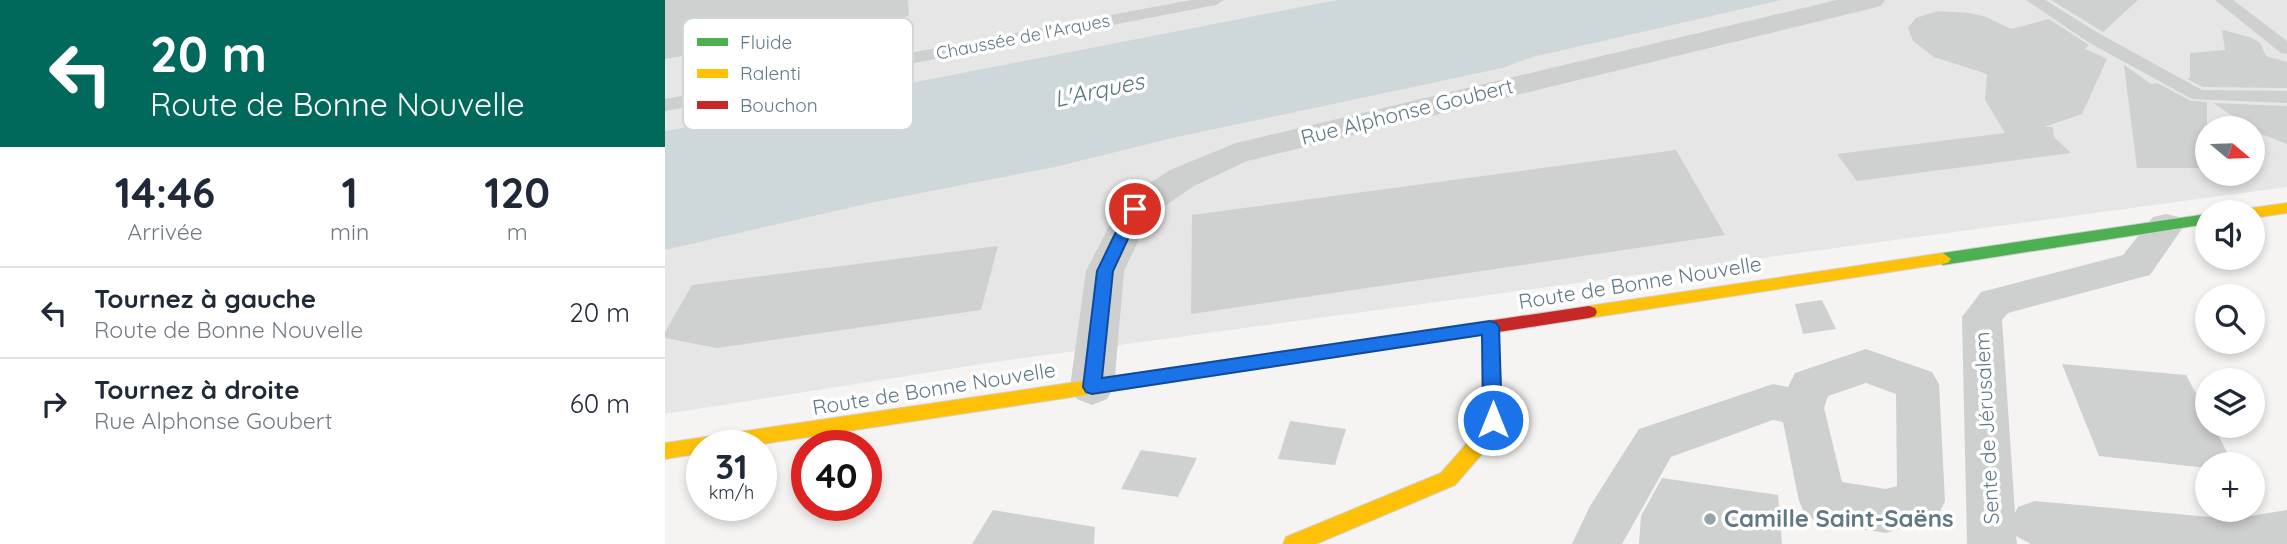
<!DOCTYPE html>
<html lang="fr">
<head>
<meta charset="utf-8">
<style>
  :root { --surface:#fff; --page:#f6f6f7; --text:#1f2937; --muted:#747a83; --line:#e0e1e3 }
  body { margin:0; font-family:Quicksand,sans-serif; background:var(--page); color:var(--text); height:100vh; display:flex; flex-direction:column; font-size:26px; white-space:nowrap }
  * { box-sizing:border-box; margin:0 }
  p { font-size:23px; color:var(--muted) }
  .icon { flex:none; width:38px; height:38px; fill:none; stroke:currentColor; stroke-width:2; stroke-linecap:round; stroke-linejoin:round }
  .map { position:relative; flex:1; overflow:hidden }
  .details { display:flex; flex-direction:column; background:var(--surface); width:665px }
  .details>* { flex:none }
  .hud { background:#00695c; color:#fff; overflow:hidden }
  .needle { width:46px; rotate:109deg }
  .fabs { position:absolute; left:1530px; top:116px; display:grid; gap:14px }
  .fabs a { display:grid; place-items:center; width:70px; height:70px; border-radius:50%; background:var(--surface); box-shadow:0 4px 10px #0003; font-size:35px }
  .speed { position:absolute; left:21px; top:430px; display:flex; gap:14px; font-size:35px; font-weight:700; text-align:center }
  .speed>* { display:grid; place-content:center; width:91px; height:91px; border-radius:50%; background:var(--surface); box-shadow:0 4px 10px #0003; line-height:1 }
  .speed small { font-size:18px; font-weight:400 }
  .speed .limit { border:10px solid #d22; background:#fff; color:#111 }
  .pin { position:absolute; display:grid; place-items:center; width:60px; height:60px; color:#fff; margin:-30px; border:4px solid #fff; border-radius:50%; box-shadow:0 2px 7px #0007 }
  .me { position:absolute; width:77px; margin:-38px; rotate:0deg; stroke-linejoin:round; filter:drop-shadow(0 0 5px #0008) }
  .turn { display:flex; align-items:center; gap:24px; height:147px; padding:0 35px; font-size:32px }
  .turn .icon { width:91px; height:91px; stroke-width:2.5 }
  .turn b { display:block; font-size:49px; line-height:60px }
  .eta { display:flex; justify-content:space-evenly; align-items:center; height:119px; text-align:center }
  .eta b { font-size:42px; font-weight:700; line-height:49px }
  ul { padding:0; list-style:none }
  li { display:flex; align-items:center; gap:21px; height:91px; padding:0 35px; border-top:2px solid var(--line) }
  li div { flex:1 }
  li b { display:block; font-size:26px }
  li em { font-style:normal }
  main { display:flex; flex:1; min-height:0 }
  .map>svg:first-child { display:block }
  .built { fill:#e5e6e5; fill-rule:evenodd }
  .water { fill:#ced7da }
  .building { fill:#cfd1d0 }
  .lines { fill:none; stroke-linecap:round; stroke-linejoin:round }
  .fast-casing { stroke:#d1d2d2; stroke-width:2 }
  .slow-casing { stroke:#d1d2d2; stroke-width:2 }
  .jam-casing { stroke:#d1d2d2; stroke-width:2 }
  .lane { fill:#cecfcf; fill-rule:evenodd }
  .street { fill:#cecfcf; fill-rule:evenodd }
  .fast { fill:#4caf50; fill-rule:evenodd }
  .slow { fill:#ffc107; fill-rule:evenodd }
  .jam { fill:#c62828; fill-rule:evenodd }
  .route { fill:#1a73e8; stroke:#114b97; stroke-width:2 }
  .poi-dot { fill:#95a4ac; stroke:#fff; stroke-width:2.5 }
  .labels { text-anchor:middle; stroke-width:7; stroke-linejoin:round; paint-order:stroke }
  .far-street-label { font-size:18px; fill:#617986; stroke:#fff }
  .street-label { font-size:21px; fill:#617986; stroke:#fff }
  .water-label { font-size:23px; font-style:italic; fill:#58767c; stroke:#fff }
  .near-poi-label { font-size:24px; font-weight:bold; fill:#617986; stroke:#fff; text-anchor:start }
  .key { fill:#fff; stroke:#d0d7db; stroke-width:2 }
  .key-label { font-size:19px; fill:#617986 }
</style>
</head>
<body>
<main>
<section class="details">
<div class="hud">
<div class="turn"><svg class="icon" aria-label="left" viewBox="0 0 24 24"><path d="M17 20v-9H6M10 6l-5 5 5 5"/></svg><div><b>20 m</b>Route de Bonne Nouvelle</div></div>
</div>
<div class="eta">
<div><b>14:46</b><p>Arrivée</p></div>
<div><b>1</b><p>min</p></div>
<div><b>120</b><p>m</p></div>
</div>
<ul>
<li><svg class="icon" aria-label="left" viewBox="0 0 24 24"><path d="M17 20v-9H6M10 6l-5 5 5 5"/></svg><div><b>Tournez à gauche</b><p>Route de Bonne Nouvelle</p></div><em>20 m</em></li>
<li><svg class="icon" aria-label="right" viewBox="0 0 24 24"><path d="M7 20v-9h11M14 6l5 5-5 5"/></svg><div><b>Tournez à droite</b><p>Rue Alphonse Goubert</p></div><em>60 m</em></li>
</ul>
</section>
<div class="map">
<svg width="1622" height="544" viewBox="0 0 1622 544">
  <rect width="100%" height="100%" fill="#f5f4f2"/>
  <g class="built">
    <polygon points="0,0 671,0 0,131"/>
    <path d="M1117,0H1622V187L336,361L0,414V250L210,202L390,167L508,138L838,68L868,57ZM1542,128H1587V173H1542Z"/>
  </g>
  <polygon class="water" points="671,0 1117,0 868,57 838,68 508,138 390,167 210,202 0,250 0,131"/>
  <g class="building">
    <polygon points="0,0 243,0 244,16 0,59"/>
    <polygon points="1386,0 1473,0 1438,32"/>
    <polygon points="1273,11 1304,13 1321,17 1346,29 1384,19 1424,45 1420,49 1442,59 1417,114 1379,127 1388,127 1389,137 1406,153 1192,181 1172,154 1340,133 1320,100 1322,74 1269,57 1248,41 1243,28 1251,18"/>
    <polygon points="1557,30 1585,37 1595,43 1601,56 1622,62 1622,88 1538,87 1522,79 1525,78 1525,53 1560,50"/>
    <polygon points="1459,65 1486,84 1492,83 1526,101 1542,102 1542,168 1472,168"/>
    <polygon points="1548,103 1622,106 1622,144 1594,133"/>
    <polygon points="1011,150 1060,235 526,314 527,215"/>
    <polygon points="333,246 316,310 52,348 0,338 0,332 27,285"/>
    <polygon points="1157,300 1171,329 1138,334 1130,304"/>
    <polygon points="1397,364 1521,375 1542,414 1542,425 1548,425 1568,464 1542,464 1542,468 1434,456"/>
    <polygon points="625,421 681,429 670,465 613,459"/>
    <polygon points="476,450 532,458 513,497 456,489"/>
    <polygon points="997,478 1113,495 1117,544 974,544 976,516"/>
    <polygon points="328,510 430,527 429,544 307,544"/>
  </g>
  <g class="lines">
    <defs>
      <polygon id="fast" points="1542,214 1542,224 1278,265 1270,259 1278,253"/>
      <g id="slow">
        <polygon points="1622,203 1622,213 1587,218 1587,212 1580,212 1587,208"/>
        <polygon points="1278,253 1286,259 1283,263 924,318 918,316 916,312 918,308 924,306"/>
        <polygon points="825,321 831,323 833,327 837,420 817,454 790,485 651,544 618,544 621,537 776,473 803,442 819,419 817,327 819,323"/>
        <polygon points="499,369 505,371 508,376 505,381 499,383 84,446 37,446 37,453 0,459 0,443"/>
      </g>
      <polygon id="jam" points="924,306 930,308 932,312 930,316 924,318 499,383 493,381 490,376 493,371 499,369"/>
    </defs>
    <use href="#fast" class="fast-casing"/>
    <use href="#slow" class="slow-casing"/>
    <use href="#jam" class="jam-casing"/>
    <g class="lane">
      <polygon points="526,0 559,0 551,5 0,111 0,99"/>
      <polygon points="1361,0 1380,0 1435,34 1537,90 1622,91 1622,103 1527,99 1423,42"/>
      <polygon points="1550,0 1568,0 1622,41 1622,54 1616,53"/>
    </g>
    <g class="street">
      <polygon points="1172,0 1220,0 1216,6 582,161 529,186 485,216 459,271 449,387 442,399 427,405 412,399 405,387 421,271 457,201 505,170 571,143"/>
      <polygon points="1501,214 1514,217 1519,226 1485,275 1343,313 1337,320 1350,513 1353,507 1370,501 1567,519 1622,510 1622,544 1366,544 1351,536 1352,544 1302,544 1297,317 1316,292 1458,255 1488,217"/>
      <path d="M1201,349L1267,372L1274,384L1280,501L1273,516L1221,533L1158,523L1141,516L1134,501L1118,422L1108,420L1006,457L957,544H907L925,506L974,429L1108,384L1123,387L1130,373ZM1201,383L1231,394L1232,486L1221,489L1177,482L1159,408L1163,396Z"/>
    </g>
    <use href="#fast" class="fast"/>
    <use href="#slow" class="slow"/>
    <use href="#jam" class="jam"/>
  </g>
  <polygon class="route" points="470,205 477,209 448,271 437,378 825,321 831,323 834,327 837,420 834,425 828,427 821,425 818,420 817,335 427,394 421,392 418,387 432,271 462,209"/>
  <circle class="poi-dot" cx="1045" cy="519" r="7"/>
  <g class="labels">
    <g class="far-street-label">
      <text transform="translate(358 37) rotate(-11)" y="6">Chaussée de l'Arques</text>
    </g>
    <g class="street-label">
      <text transform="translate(742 112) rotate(-14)" y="7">Rue Alphonse Goubert</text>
      <text transform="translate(975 283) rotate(-9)" y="7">Route de Bonne Nouvelle</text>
      <text transform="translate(269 389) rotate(-9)" y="7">Route de Bonne Nouvelle</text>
      <text transform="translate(1322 428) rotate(-93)" y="7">Sente de Jérusalem</text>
    </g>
    <g class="water-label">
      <text transform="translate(434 90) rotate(-12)" y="8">L'Arques</text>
    </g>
    <g class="near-poi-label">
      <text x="1059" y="527">Camille Saint-Saëns</text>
    </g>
  </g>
  <rect x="18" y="18" width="230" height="112" rx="10" class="key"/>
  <rect x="32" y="38" width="31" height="8" fill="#4caf50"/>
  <rect x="32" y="69" width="31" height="9" fill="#ffc107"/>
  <rect x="32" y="101" width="31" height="8" fill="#c62828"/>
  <g class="key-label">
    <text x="75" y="49">Fluide</text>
    <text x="75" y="80">Ralenti</text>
    <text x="75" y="112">Bouchon</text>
  </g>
</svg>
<div class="fabs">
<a><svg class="needle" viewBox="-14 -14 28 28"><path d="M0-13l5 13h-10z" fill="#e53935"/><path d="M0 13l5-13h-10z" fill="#747a83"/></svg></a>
<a><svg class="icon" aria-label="sound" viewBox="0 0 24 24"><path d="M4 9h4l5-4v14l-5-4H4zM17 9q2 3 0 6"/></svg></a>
<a><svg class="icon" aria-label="search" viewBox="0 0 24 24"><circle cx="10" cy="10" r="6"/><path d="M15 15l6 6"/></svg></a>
<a><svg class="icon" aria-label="layers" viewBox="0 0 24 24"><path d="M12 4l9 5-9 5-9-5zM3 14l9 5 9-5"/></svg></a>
<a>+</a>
</div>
<div class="speed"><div>31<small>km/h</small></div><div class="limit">40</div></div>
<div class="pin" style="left:470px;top:209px;background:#d93025"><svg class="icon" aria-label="arrive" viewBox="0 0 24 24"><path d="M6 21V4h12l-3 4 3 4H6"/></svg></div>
<svg class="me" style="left:828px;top:420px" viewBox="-20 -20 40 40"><circle r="17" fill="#1a73e8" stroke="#fff" stroke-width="3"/><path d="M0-11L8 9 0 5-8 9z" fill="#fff"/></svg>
</div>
</main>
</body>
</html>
